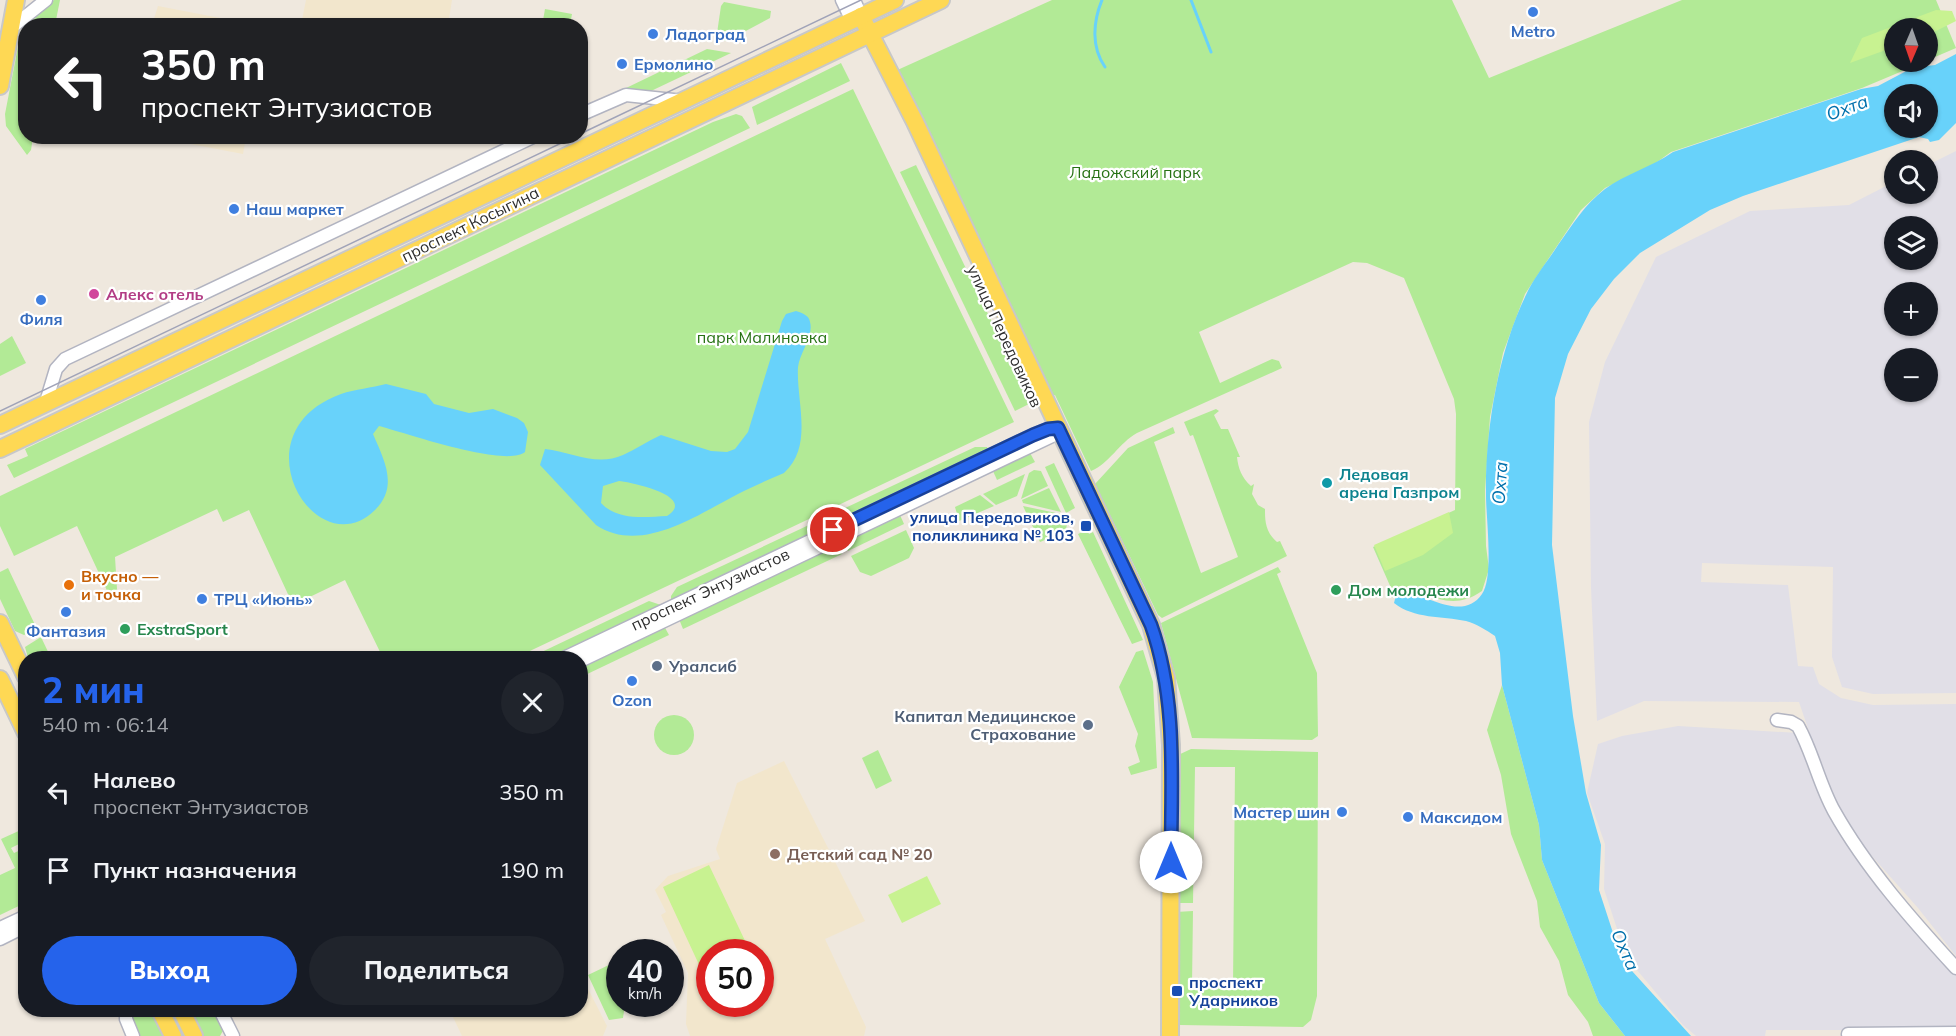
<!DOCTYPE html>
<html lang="ru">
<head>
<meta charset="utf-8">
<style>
  :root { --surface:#171b24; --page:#20242c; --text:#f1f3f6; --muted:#9ea1a6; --accent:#2563eb }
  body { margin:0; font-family:Mulish,sans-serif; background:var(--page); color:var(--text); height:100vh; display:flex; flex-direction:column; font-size:22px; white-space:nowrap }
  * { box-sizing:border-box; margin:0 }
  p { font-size:20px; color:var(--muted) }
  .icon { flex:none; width:33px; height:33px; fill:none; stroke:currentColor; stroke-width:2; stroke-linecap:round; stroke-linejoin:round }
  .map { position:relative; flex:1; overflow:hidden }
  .drawer { position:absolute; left:18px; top:651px; width:570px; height:366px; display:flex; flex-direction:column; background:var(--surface); border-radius:24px; box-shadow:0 2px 4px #0004 }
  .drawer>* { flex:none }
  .hud { position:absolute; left:18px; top:18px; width:570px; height:126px; border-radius:24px; box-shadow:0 2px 4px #0004; background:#202124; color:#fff; overflow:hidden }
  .needle { width:39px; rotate:182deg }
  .controls { position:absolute; left:1884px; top:18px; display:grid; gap:12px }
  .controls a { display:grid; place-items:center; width:54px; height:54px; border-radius:50%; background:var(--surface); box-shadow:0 2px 4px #0004; font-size:30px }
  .speed { position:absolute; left:606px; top:939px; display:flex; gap:12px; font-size:30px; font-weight:700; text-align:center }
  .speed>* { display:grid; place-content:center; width:78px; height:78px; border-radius:50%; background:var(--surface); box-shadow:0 2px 4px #0004; line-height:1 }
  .speed small { font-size:15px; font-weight:400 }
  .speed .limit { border:9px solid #d22; background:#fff; color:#111 }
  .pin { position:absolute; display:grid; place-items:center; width:51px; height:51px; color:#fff; margin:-26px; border:3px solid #fff; border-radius:50%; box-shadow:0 2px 6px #0007 }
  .me { position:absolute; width:66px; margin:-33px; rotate:0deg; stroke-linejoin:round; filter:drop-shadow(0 0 4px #0008) }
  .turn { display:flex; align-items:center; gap:21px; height:126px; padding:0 24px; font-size:27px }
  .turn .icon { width:78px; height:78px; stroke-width:2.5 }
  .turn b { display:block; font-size:42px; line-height:51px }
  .round { display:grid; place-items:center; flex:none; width:63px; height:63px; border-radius:32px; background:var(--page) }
  .headline { display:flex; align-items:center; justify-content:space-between; height:102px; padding:0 24px }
  h1 { font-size:36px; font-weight:800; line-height:45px; color:var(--accent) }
  .action { display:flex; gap:12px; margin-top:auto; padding:12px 24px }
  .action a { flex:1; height:69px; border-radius:36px; background:var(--accent); color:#fff; font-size:24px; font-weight:800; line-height:69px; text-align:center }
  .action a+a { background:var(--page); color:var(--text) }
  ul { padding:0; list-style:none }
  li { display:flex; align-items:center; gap:18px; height:78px; padding:0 24px }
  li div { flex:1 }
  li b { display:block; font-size:22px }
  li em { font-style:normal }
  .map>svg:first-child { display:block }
  .industrial { fill:#e1dfe7; fill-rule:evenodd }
  .education { fill:#f2e6cc; fill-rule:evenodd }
  .green { fill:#b2ea96 }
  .pitch { fill:#c8f291 }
  .water { fill:#68d2fa; fill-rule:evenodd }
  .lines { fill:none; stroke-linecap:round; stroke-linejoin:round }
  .stream { stroke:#68d2fa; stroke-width:3 }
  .minor-casing { stroke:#b2b4c1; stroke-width:15 }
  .major-casing { stroke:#c8c8c8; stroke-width:20 }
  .minor { stroke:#fff; stroke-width:12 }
  .major { stroke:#fed854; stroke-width:16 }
  .tram { stroke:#a0a3b8; stroke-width:1.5 }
  .route-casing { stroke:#184099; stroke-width:15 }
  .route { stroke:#2563eb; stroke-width:10 }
  .shop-dot { fill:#3f7fe0; stroke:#fff; stroke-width:2 }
  .hotel-dot { fill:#d1479c; stroke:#fff; stroke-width:2 }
  .culture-dot { fill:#0f9aa8; stroke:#fff; stroke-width:2 }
  .transit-dot { fill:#1a4fb4; stroke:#fff; stroke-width:2 }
  .food-dot { fill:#e8710a; stroke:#fff; stroke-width:2 }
  .leisure-dot { fill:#2e9e5b; stroke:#fff; stroke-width:2 }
  .service-dot { fill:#5c6f8a; stroke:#fff; stroke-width:2 }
  .education-dot { fill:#8d6e63; stroke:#fff; stroke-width:2 }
  .labels { text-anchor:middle; stroke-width:4.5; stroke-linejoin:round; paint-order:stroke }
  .shop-label { font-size:16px; font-weight:bold; fill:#366cbe; stroke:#fff; text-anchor:start }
  .park-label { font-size:16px; fill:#277214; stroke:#fff }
  .street-label { font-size:16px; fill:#2d2d2d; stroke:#fff }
  .hotel-label { font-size:16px; font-weight:bold; fill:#b23c85; stroke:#fff; text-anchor:start }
  .culture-label { font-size:16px; font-weight:bold; fill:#0d838f; stroke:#fff; text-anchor:start }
  .transit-label { font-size:16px; font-weight:bold; fill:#164399; stroke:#fff; text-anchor:end }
  .food-label { font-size:16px; font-weight:bold; fill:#c56008; stroke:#fff; text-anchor:start }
  .leisure-label { font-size:16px; font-weight:bold; fill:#27864d; stroke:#fff; text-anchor:start }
  .service-label { font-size:16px; font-weight:bold; fill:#4e5e75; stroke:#fff; text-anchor:start }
  .education-label { font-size:16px; font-weight:bold; fill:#785e54; stroke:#fff; text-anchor:start }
  .water-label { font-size:18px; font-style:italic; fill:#0170ac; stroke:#fff }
</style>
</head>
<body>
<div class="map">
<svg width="1956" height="1036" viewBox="0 0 1956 1036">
  <rect width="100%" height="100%" fill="#efe8de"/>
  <g class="industrial">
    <path d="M1956,151V693L1873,694L1842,687L1832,657L1833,567L1702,563L1701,582L1788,585L1798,666L1813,667L1819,684L1841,698L1873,705L1956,704V956L1918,908L1855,837L1829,790L1799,702L1644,701L1597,721L1591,588L1589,422L1605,362L1656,257L1750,211L1849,205L1894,182V194H1928V165ZM1894,226H1928V260H1894ZM1894,292H1928V326H1894ZM1894,358H1928V392H1894Z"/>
    <polygon points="1678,726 1799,733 1819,790 1845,842 1891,901 1956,975 1956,1030 1766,1030 1765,1036 1696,1036 1683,1025 1637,970 1620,938 1604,889 1605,844 1587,793 1598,744 1622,736"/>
  </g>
  <g class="education">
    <polygon points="306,0 452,0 448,25 301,25"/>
    <polygon points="158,6 220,18 227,25 145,25 154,19"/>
    <polygon points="154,137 246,136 246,137 243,154"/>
    <path d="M784,761L865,921L825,939L866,1027L864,1036H690L686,1024L688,973L661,915L666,912L655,890L668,876L720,859L716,849L737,783ZM710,952H760V1004H710Z"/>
    <polygon points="581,975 607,1026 603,1036 462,1036 453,1017 455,1010 580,1010"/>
  </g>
  <g class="green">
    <polygon points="54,0 60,0 55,25 26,26 26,136 33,137 31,150 27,155 6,126 5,114 21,31"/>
    <path d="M1052,0H1452L1489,78L1682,0H1936L1956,48L1928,60V28H1894V62H1924L1862,88L1671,152L1653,165L1605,188L1581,210L1525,294L1503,353L1490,417L1485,491L1486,546L1489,569L1482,591C1447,615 1428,588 1391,588L1373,547L1455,510L1456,414L1454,399L1404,278L1367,263L1353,262L1199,332L1220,383L1272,359L1279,361L1282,368L1137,433C1119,443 1109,464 1091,471L1055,395L1050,397L893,72Z"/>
    <polygon points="724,2 771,11 770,18 727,41 716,40 721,6"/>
    <polygon points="545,9 572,14 570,25 542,26"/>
    <polygon points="707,49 731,53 651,91 624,89"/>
    <polygon points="841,63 850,81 757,125 752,107"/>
    <polygon points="853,89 1014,422 515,658 383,658 345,580 293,605 249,510 223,522 217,509 115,557 117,589 110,597 77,526 14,556 0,526 0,496"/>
    <polygon points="736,114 742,116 750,128 14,478 7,465 28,456 25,449 713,122"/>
    <polygon points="916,165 1031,403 1015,411 900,172"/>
    <polygon points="12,336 26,363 0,376 0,344"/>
    <path d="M1216,409L1219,411L1214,415L1221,429H1228L1240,457H1237C1238,468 1242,478 1251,486L1254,484L1252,494L1258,505L1265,509C1265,520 1265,532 1277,542L1280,541L1287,556L1162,618L1158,615L1095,484L1128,448L1173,427L1175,433L1154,442L1201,573L1238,557L1193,435L1190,436L1184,422Z"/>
    <polygon points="975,447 987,447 989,451 671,602 671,596 677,587"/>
    <polygon points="1030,453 1035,462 997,480 993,471"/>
    <polygon points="1054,463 1075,508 1066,513 1045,467"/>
    <polygon points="1034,470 1041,471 1048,486 1021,499 1029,473"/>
    <polygon points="1025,474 1017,496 996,505 983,494"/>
    <polygon points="1049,488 1061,512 1023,503 1022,500"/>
    <polygon points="980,495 994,506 959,521 955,507"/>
    <polygon points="1023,506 1061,514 1067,525 1065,532 1040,542"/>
    <polygon points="900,515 904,524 848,551 845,541"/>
    <polygon points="906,530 914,548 909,558 871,576 860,572 851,556"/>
    <polygon points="1087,530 1089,534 1093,532 1143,640 1132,644 1078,534"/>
    <polygon points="834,546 842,554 683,629 679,619"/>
    <polygon points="1278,567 1281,572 1277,574 1317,673 1318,736 1312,740 1192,738 1161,623"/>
    <polygon points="8,568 37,629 24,635 15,631 0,599 0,572"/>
    <polygon points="649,601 664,606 553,658 529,658"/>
    <polygon points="664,626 669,635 581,677 581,666"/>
    <polygon points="41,637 51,658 28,658 25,647"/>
    <polygon points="1143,650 1153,682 1157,768 1131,775 1128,767 1140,762 1135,746 1138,734 1119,687 1136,652"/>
    <polygon points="1502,685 1539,825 1542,860 1599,1003 1625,1036 1593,1036 1588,1022 1568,995 1559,961 1540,927 1537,901 1511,834 1501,775 1487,730"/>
    <circle cx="674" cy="735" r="20"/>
    <polygon points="1191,749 1318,752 1317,996 1311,1020 1303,1027 1180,1025 1180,979 1176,979 1176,912 1193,911 1192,985 1233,986 1235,767 1195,767 1193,903 1176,903 1176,756"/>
    <polygon points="878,750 892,781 876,789 862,758"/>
    <polygon points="23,829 25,841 11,848 14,853 25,848 25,903 0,915 0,875 15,868 1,839"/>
    <polygon points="613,963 619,976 620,1004 625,1004 623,1018 609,1020 588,975"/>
    <polygon points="130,1010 152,1010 164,1036 137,1036 132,1025"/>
    <polygon points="189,1010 216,1010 224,1029 220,1036 202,1036"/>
  </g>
  <g class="pitch">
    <polygon points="1936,10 1952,11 1956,21 1928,35 1928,28 1894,28 1894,47 1850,63 1862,38"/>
    <polygon points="1449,512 1453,533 1423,555 1385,571 1374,545"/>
    <polygon points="709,865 748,947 736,952 710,952 709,965 701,969 663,887"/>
    <polygon points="927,876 941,904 902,923 888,895"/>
  </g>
  <g class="water">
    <path d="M1956,54V123L1939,140L1930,142L1928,139L1919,137L1743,196L1710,210L1640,253L1614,279L1591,309L1568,354L1555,398L1552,545L1573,716L1586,793L1601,845L1599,890L1615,939L1632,971L1691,1036H1625L1599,1003L1542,860L1539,825L1502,685L1500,653L1495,636C1486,630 1477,624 1466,621C1442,616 1414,619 1394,603L1396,595L1403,591C1427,595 1463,622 1482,594C1494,577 1486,518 1486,495C1485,431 1498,352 1526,295C1534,277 1548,261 1558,245C1572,225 1585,204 1605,189C1625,174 1652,167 1673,152L1861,89L1878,86L1912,68L1935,65ZM1894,94H1928V128H1894Z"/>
    <path d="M796,311C802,313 809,315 810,322C814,336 800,352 798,367C796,401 814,446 784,473C768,480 753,486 738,494C697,515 641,555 596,525L540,465L545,449C571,452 597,467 623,455C636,449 648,441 661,435L711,451L727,452L735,449L748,432L782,321L786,314ZM619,481C630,482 698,496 667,516C645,517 618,521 601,503L603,486Z"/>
    <path d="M386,384L426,394L434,404L469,413L493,409L517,418L524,423L528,432L525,452C506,468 406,433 379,426L373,434C384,460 399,486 375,510C316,568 234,433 341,394C355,389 372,388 386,384Z"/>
  </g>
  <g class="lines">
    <g class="stream">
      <path d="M1102,0C1093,22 1091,47 1105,67"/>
      <polyline points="1191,0 1211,52"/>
    </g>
    <defs>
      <g id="minor">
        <polyline points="842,0 852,21"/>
        <polyline points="854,0 861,16"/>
        <polyline points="11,28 46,0"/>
        <polyline points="580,115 626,95 683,101"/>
        <polyline points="46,402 56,369 65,359 535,136"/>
        <polyline points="564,658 1033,435 1048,429 1058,428"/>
        <polyline points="580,661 1052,436 1058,428"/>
        <path d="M1777,720L1791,722L1798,726C1813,753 1819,784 1834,811C1866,868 1912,920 1956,968"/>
        <polyline points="0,928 26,916"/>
        <polyline points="0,939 26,926"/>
        <polyline points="126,1010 126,1019 133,1036"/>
        <polyline points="220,1010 233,1036"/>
        <polyline points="1848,1034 1956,1033"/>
      </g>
      <g id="major">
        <polyline points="861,16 915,122 1151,625 1166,678 1171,745 1170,1036"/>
        <polyline points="0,86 16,0"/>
        <polyline points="0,425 895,0"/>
        <polyline points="0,449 941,0"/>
        <polyline points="0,623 26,677"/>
        <polyline points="0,679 26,733"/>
        <polyline points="160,1010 173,1036"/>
        <polyline points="181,1010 194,1036"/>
      </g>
    </defs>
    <use href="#minor" class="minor-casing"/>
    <use href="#major" class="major-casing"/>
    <use href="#minor" class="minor"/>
    <use href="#major" class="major"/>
    <g class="tram">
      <polyline points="580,134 861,0"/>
      <polyline points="0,411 576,136"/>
    </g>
  </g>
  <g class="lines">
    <defs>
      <path id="route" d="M833,530L1033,435L1048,429L1058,428L1151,625C1178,701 1171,783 1171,862"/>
    </defs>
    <use href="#route" class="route-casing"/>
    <use href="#route" class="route"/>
  </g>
  <g class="shop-dot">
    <circle cx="1533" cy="12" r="6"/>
    <circle cx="653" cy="34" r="6"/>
    <circle cx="622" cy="64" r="6"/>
    <circle cx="234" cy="209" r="6"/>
    <circle cx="41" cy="300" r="6"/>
    <circle cx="202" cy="599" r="6"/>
    <circle cx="66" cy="612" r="6"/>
    <circle cx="632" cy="681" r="6"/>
    <circle cx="1342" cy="812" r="6"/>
    <circle cx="1408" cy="817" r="6"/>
  </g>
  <circle class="hotel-dot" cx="94" cy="294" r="6"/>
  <circle class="culture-dot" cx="1327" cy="483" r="6"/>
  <g class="transit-dot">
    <rect x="1080" y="520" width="12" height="12" rx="3"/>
    <rect x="1171" y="985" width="12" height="12" rx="3"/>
  </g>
  <circle class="food-dot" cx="69" cy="585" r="6"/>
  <g class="leisure-dot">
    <circle cx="1336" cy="590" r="6"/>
    <circle cx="125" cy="629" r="6"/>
  </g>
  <g class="service-dot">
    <circle cx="657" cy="666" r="6"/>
    <circle cx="1088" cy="725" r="6"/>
  </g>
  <circle class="education-dot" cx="775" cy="854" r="6"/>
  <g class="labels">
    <g class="shop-label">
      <text x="1533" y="37" text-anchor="middle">Metro</text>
      <text x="665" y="40">Ладоград</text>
      <text x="634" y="70">Ермолино</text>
      <text x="246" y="215">Наш маркет</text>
      <text x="41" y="325" text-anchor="middle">Филя</text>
      <text x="214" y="605">ТРЦ «Июнь»</text>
      <text x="66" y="637" text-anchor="middle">Фантазия</text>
      <text x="632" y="706" text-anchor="middle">Ozon</text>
      <text x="1330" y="818" text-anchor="end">Мастер шин</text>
      <text x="1420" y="823">Максидом</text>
    </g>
    <g class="park-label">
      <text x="1135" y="178">Ладожский парк</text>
      <text x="762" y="343">парк Малиновка</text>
    </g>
    <g class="street-label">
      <text transform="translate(470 224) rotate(-26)" y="6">проспект Косыгина</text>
      <text transform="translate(1005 336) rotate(65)" y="6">улица Передовиков</text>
      <text transform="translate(710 589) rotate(-25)" y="6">проспект Энтузиастов</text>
    </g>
    <g class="hotel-label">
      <text x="106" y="300">Алекс отель</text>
    </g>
    <g class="culture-label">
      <text x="1339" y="480">Ледовая<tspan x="1339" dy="18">арена Газпром</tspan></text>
    </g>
    <g class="transit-label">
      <text x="1074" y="523">улица Передовиков,<tspan x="1074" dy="18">поликлиника № 103</tspan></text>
      <text x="1189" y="988" text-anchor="start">проспект<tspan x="1189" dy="18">Ударников</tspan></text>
    </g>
    <g class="food-label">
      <text x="81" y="582">Вкусно —<tspan x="81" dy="18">и точка</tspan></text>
    </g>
    <g class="leisure-label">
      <text x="1348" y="596">Дом молодежи</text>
      <text x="137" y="635">ExstraSport</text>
    </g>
    <g class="service-label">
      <text x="669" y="672">Уралсиб</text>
      <text x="1076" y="722" text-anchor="end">Капитал Медицинское<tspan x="1076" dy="18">Страхование</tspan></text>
    </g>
    <g class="education-label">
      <text x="787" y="860">Детский сад № 20</text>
    </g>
    <g class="water-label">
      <text transform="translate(1847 108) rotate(-20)" y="6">Охта</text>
      <text transform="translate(1500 483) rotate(-86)" y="6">Охта</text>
      <text transform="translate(1625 950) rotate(66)" y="6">Охта</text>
    </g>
  </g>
</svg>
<div class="controls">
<a><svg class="needle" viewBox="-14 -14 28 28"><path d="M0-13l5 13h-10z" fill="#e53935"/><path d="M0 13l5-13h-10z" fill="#9ea1a6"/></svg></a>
<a><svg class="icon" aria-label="sound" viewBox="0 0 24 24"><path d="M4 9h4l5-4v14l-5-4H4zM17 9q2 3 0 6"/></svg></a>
<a><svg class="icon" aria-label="search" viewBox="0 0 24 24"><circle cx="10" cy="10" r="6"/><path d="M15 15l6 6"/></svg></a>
<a><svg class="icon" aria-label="layers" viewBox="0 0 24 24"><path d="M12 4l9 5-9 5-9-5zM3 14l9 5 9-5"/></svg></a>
<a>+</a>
<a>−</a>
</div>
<div class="speed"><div>40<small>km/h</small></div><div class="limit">50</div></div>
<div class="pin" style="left:833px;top:530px;background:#d93025"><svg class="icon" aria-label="arrive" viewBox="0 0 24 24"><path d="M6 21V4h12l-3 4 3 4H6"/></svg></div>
<svg class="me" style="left:1171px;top:862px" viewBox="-20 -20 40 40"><circle r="19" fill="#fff"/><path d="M0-13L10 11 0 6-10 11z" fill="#2563eb"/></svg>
<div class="hud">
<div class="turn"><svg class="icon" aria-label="left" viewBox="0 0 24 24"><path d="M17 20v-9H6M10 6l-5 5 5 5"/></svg><div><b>350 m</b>проспект Энтузиастов</div></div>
</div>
<section class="drawer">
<div class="headline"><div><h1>2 мин</h1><p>540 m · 06:14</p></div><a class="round"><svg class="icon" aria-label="close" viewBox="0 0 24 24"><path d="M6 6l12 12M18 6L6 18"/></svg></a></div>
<ul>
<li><svg class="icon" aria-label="left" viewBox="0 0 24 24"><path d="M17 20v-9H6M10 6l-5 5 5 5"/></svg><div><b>Налево</b><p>проспект Энтузиастов</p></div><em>350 m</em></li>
<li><svg class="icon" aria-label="arrive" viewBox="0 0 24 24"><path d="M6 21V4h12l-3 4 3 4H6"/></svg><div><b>Пункт назначения</b></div><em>190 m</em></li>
</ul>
<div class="action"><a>Выход</a><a>Поделиться</a></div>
</section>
</div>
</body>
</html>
